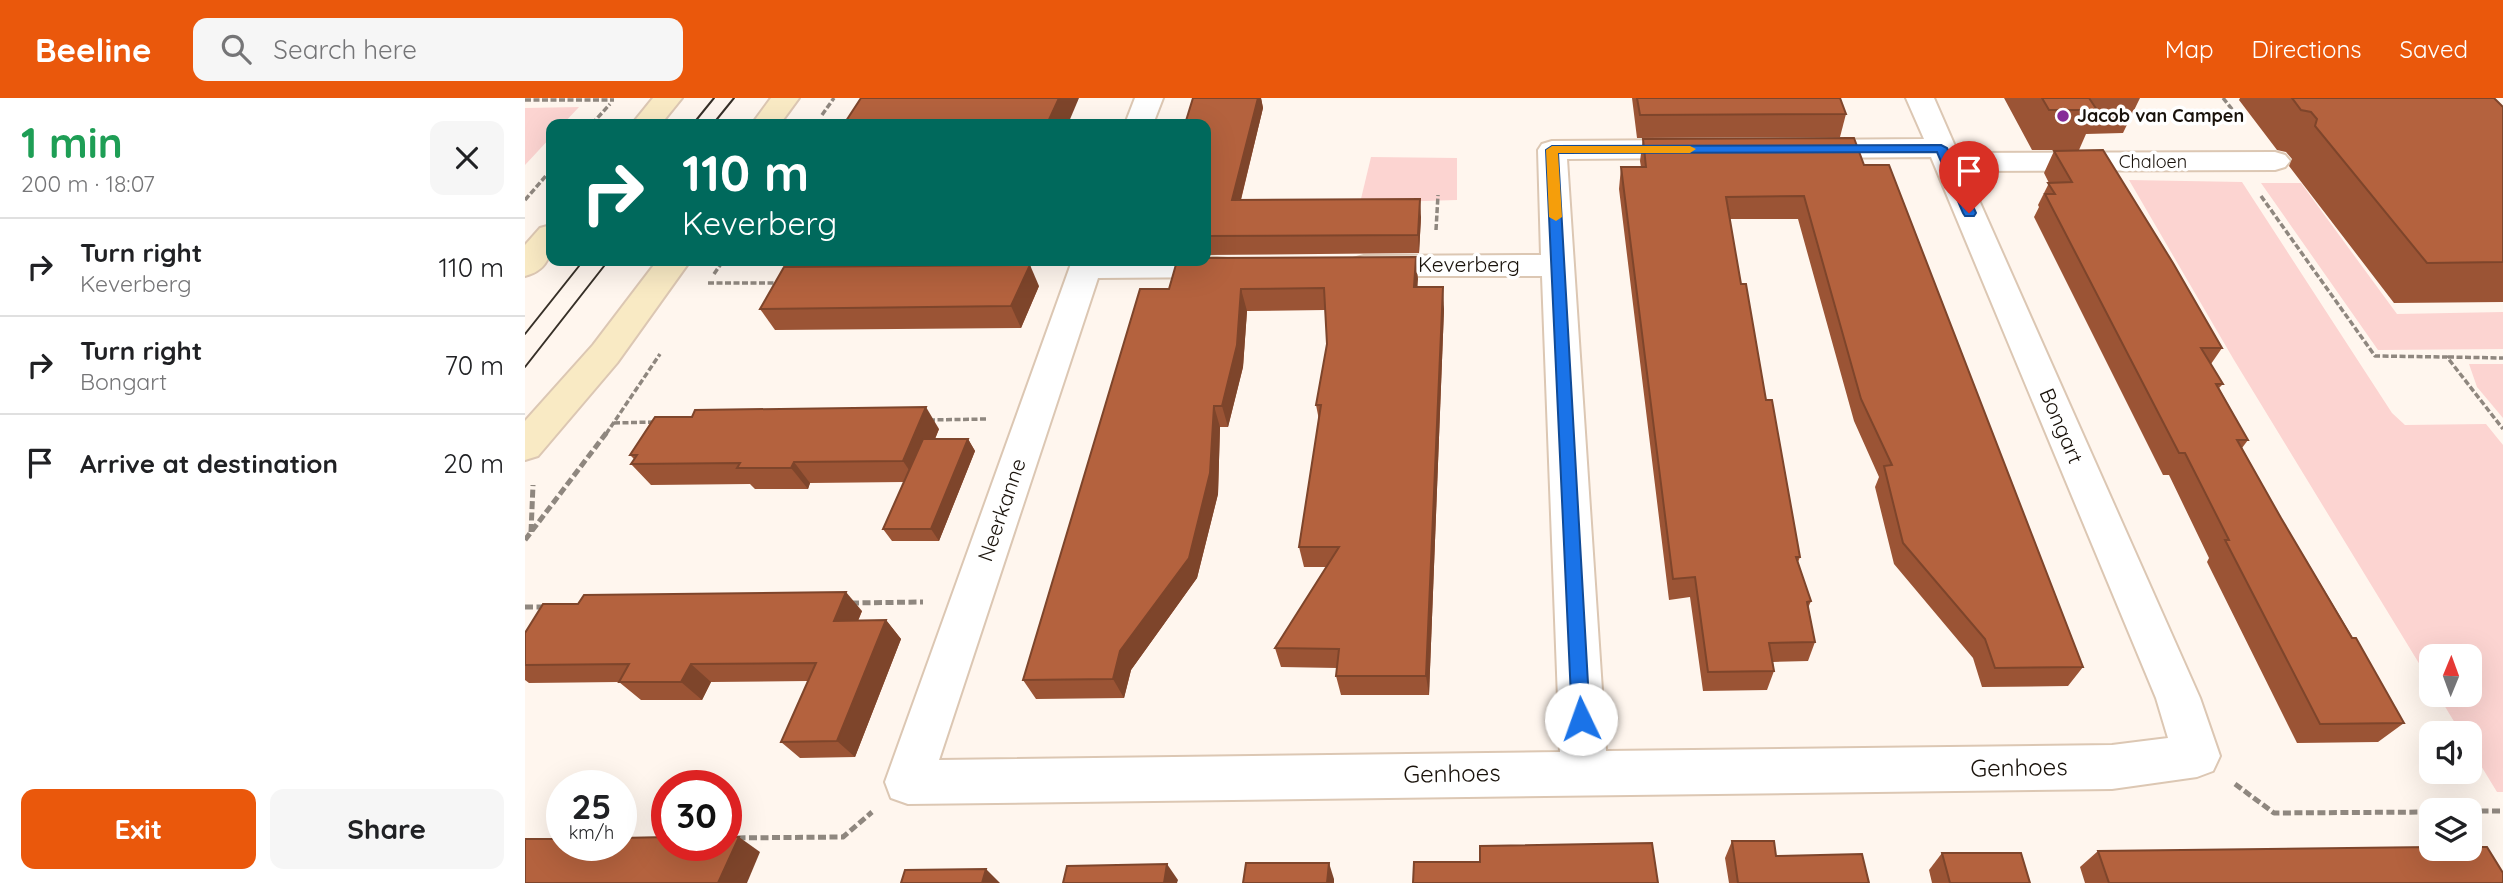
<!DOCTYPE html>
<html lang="en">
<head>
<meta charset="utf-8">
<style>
  :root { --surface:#fff; --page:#f6f6f6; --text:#202124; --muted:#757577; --line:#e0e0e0; --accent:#ea580c }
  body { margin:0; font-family:Quicksand,sans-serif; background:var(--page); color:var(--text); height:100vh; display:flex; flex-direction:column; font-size:26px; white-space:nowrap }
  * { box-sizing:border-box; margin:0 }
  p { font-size:23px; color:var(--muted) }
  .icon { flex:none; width:38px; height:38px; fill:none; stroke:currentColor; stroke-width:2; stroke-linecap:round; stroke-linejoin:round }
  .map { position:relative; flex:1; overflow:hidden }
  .sheet { display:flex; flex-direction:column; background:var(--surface); width:525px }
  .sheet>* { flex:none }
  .banner { position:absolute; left:21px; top:21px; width:665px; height:147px; border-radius:14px; box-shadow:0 7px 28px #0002; background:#00695c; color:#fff; overflow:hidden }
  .needle { width:46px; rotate:1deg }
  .controls { position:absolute; left:1894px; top:546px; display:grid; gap:14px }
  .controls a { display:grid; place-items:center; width:63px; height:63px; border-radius:14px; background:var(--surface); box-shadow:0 7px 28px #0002; font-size:35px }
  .speed { position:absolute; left:21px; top:672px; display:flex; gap:14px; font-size:35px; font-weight:700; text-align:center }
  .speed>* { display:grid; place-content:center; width:91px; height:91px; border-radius:50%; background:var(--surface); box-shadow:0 7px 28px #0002; line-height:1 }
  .speed small { font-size:18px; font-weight:400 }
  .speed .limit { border:10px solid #d22; background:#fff; color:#111 }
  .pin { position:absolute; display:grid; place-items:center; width:60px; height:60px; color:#fff; margin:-72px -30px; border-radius:50% 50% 50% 0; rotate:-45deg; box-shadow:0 0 7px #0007 }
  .pin .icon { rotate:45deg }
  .me { position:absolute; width:77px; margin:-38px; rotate:357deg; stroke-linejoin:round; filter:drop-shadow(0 0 5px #0008) }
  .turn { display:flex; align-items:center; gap:24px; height:147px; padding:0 21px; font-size:32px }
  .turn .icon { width:91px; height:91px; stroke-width:2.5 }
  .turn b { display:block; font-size:49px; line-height:60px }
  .round { display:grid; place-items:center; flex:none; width:74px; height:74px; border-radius:14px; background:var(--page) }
  .overview { display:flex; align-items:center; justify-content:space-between; height:119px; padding:0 21px }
  h1 { font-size:42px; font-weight:800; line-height:52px; color:#1e9e55 }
  .primary-button { display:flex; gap:14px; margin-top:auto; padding:14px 21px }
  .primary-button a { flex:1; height:80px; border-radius:14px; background:var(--accent); color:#fff; font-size:28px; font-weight:800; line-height:80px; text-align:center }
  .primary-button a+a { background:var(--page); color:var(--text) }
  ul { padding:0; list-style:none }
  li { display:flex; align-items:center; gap:21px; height:98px; padding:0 21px; border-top:2px solid var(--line) }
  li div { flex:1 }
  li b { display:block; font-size:26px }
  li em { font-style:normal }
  header { display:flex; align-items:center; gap:42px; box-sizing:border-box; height:98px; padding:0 35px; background:var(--accent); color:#fff }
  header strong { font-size:33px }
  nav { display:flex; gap:38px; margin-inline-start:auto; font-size:24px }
  .search { width:490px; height:63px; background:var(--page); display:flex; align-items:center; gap:18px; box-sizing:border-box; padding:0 24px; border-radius:14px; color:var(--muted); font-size:26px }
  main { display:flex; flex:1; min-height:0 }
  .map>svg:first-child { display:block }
  .green { fill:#fcd4d1 }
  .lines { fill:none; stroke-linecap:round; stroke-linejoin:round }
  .street-casing { stroke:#dcc7b3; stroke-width:4 }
  .secondary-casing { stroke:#dcc7b3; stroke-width:4 }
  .path-far1 { stroke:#8f877f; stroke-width:3.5; stroke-dasharray:6 2.5; stroke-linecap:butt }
  .path { stroke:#8f877f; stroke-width:5; stroke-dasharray:8 3.5; stroke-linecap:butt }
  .street { fill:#fff; fill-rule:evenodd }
  .secondary { fill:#f9eac4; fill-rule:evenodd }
  .tram { stroke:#373028; stroke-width:2 }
  .wall { fill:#9b5435 }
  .shaded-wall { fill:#7e452b }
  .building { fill:#b4623e; stroke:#7e452b; stroke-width:2 }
  .route { fill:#1a73e8; stroke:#114b97; stroke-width:2 }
  .slow { fill:#f59e0b }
  .poi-dot { fill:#862c98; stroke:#fff; stroke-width:2.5 }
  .labels { text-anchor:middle; stroke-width:7; stroke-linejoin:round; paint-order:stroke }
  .far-poi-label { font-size:18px; font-weight:bold; fill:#19120b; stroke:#fff; text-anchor:start }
  .far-street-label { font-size:18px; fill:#19120b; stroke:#fff }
  .street-label { font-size:21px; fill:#19120b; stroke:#fff }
  .near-street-label { font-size:24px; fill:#19120b; stroke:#fff }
</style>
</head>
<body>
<header>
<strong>Beeline</strong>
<div class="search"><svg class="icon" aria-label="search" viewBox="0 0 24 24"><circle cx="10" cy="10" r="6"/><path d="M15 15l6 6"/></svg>Search here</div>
<nav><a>Map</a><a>Directions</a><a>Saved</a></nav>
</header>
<main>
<section class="sheet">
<div class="overview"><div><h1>1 min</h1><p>200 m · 18:07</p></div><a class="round"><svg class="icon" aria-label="close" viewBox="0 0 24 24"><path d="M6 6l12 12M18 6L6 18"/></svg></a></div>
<ul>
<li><svg class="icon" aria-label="right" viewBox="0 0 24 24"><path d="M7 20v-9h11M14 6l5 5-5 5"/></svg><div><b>Turn right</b><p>Keverberg</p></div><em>110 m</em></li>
<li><svg class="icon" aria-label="right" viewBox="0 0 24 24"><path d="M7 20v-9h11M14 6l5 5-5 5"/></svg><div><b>Turn right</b><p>Bongart</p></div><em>70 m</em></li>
<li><svg class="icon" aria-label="arrive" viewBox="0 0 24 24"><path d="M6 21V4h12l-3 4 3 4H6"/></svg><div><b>Arrive at destination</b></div><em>20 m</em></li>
</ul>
<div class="primary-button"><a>Exit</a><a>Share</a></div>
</section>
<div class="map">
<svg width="1978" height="785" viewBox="0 0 1978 785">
  <rect width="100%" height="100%" fill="#fff6ee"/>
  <g class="green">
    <polygon points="54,9 38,26 26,26 26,39 0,67 0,10"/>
    <polygon points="846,59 932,60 932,102 835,105"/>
    <polygon points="1604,82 1717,84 1867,315 1880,327 1961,326 1978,347 1978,694 1972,694 1944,648 1944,635 1936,635 1913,597 1944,597 1944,558 1906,558 1906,585 1709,262"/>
    <polygon points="1736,85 1776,85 1872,216 1978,214 1978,251 1853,252"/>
    <polygon points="1944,266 1978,266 1978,320 1952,289"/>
  </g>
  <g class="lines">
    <defs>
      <g id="street">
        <polygon points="610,0 638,0 628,26 600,26"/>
        <polygon points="1381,0 1409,0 1433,55 1750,54 1760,57 1765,63 1760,69 1750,72 1441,73 1675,600 1695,658 1688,673 1672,679 1587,691 383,706 366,700 360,684 547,163 681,163 681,159 713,162 718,169 713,176 702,179 573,180 414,662 1035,654 1017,178 839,178 828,175 823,168 828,161 839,158 1016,157 1013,52 1017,46 1027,43 1168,42 1178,45 1182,51 1178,57 1168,60 1042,61 1081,653 1587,647 1643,640 1631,600 1406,59 1281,60 1271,57 1267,51 1271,45 1281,42 1399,41"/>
      </g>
      <g id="secondary">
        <polygon points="128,0 157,0 136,26 107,26"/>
        <polygon points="246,0 274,0 255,26 227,26"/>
        <path d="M26,127C27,151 27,171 0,178V147L15,130Z"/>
        <polygon points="132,163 165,163 92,265 13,358 0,362 0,323 68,247"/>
      </g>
    </defs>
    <use href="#street" class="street-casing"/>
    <use href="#secondary" class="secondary-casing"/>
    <g class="path-far1">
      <polyline points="1698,0 1719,26"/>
      <polyline points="0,2 89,2"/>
      <polyline points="297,17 309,0"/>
      <polyline points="67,26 85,6"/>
      <polyline points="1736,98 1850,258 1922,259 1978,331"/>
      <polyline points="0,102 26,72"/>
      <polyline points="911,132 913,97"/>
      <polyline points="189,176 198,163"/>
      <polyline points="183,185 256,185"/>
      <polyline points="1923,259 1978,260"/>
      <polyline points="404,322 462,321"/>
      <polyline points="89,325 129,324"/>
      <polyline points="81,336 135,256"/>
    </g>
    <g class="path">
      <polyline points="6,434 8,387"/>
      <polyline points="0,442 82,334"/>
      <polyline points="326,505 398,504"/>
      <polyline points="0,509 20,509"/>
      <polyline points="1710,686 1749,715 1906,714"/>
      <polyline points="1944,713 1978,713"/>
      <polyline points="201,740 318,739 347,714"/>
    </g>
    <use href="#street" class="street"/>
    <use href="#secondary" class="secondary"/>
    <g class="tram">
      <polyline points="168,26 189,0"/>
      <polyline points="188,26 209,0"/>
      <polyline points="0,236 58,163"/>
      <polyline points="0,269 83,163"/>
    </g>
  </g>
  <g class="wall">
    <polygon points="668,0 736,0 738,10 716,102 896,119 894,155 681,157 681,26"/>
    <polygon points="1107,0 1315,0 1321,16 1315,39 1112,40"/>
    <polygon points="1479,0 1615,0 1598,35 1561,36 1554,52 1507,52"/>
    <polygon points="1715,0 1969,0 1978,9 1978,204 1869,205 1764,68 1767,61 1761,54 1752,52 1714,2"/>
    <polygon points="1118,41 1339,67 1558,569 1543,588 1457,589 1448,560 1369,466 1350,389 1354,379 1329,323 1273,121 1205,121 1216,186 1275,459 1273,464 1286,503 1283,510 1290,544 1283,563 1248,564 1249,573 1242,592 1178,593 1165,499 1144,502 1094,91 1096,69 1116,69 1115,63"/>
    <polygon points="1529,53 1697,250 1686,266 1698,286 1694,290 1723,342 1717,350 1756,420 1879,625 1853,644 1772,645 1682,464 1684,460 1644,377 1638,377 1509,119 1514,109 1513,107 1524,85 1519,75"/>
    <polygon points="891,159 892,189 919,211 904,597 816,597 811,578 812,570 756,569 750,550 801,469 779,469 774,449 794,322 791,307 802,246 800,212 722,213 718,269 703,329 695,329 693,396 672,480 606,572 599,600 511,601 498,582 644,191"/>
    <polygon points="514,188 496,230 250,232 235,211"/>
    <polygon points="414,331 410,341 443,341 450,353 414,443 367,443 358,431 379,384 285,385 283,391 230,391 225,386 126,387 106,366 109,361 105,357"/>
    <polygon points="337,513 333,523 361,522 376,541 330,659 275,660 256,644 283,583 186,584 177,602 116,602 94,584 4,585 0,582 0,535"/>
    <polygon points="1207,743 1251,758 1344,785 1204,785 1200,760"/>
    <polygon points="1573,753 1978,785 1560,785 1555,769"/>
    <polygon points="1417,755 1505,785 1407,785 1404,772"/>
  </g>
  <g class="shaded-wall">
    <polygon points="534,0 554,0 543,26 522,26"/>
    <polygon points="733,0 736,0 738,10 711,121 707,102"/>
    <polygon points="895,101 896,119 894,155 893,137"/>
    <polygon points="891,159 893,181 891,211 889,189"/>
    <polygon points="505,167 514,188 496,230 486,208"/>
    <polygon points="918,189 919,211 904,597 901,578"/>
    <polygon points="716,191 722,213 718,269 703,329 697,308"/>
    <polygon points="689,308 695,329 693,396 672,480 606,572 599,600 588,581 595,553"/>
    <polygon points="401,309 414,331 392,384 378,363"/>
    <polygon points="443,341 450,353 414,443 406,431"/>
    <polygon points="269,364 285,385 283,391 266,370"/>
    <polygon points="321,494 337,513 325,541 309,523"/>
    <polygon points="361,522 376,541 330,659 312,643"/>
    <polygon points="166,566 186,584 177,602 156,584"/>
    <polygon points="214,739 235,754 222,785 193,785"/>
    <polygon points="804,765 809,781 809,785 802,785"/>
    <polygon points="642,766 653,782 652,785 639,785"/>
    <polygon points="461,771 475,785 457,785"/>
  </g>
  <g class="building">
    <polygon points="336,0 534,0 522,26 319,26"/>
    <polygon points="668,0 733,0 707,102 895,101 893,137 681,138 681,26 660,26"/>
    <polygon points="1112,0 1315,0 1321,16 1115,17"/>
    <polygon points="1517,0 1564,0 1572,12 1524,12"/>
    <polygon points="1767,0 1969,0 1978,9 1978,164 1902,165 1790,28 1792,21 1786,14 1776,12"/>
    <polygon points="1329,40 1339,67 1364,67 1558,569 1470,570 1460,541 1378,445 1359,368 1367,367 1336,301 1279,98 1201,99 1216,186 1221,186 1241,302 1247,302 1275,459 1271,459 1286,503 1282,504 1290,544 1244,545 1249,573 1183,574 1170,479 1148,481 1096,69 1121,69 1118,41"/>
    <polygon points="1578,52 1648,165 1697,250 1676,250 1698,286 1691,286 1723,342 1712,342 1756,420 1827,540 1831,540 1879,625 1795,626 1700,442 1704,442 1660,355 1654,355 1520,96 1530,96 1523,85 1547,84 1529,53"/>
    <polygon points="891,159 889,189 918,189 901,578 811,578 814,551 750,550 814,449 774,449 796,307 791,307 802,246 799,190 716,191 712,247 697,308 689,308 685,375 664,460 595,553 588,581 498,582 615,191 644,191 652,163 681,163 681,160"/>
    <polygon points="505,167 486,208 235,211 259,169"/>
    <polygon points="401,309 378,363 269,364 266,370 212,370 215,365 106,366 112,357 105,357 130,319 167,319 170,312"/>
    <polygon points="398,341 443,341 406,431 358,431"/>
    <polygon points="321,494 309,523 361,522 312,643 256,644 291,565 166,566 156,584 94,584 104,566 0,567 0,535 18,506 53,506 59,497"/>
    <polygon points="142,739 142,747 201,747 201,739 214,739 193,785 0,785 0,741 37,741 37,747 96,747 96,740"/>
    <polygon points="1207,743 1249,743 1251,758 1337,756 1344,785 1213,785"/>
    <polygon points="1127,745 1133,785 888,785 889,764 955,764 955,748"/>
    <polygon points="1906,749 1906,751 1944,751 1944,749 1962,749 1978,775 1978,785 1584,785 1573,753"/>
    <polygon points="1417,755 1496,755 1505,785 1425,785"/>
    <polygon points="721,765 804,765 802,785 718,785"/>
    <polygon points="642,766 639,785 538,785 542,768"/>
    <polygon points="461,771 457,785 376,785 380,772"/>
  </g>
  <polygon class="route" points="1416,47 1422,50 1451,115 1449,118 1440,118 1438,115 1412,54 1033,55 1065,621 1063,627 1056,629 1049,627 1047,621 1021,52 1027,48"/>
  <polygon class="slow" points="1027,48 1165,48 1171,51 1165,55 1033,55 1037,119 1031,123 1024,119 1021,52"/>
  <circle class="poi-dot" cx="1538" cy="18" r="7"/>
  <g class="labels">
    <g class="far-poi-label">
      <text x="1552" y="24">Jacob van Campen</text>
    </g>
    <g class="far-street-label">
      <text x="1628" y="70">Chaloen</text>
    </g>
    <g class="street-label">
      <text x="944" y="174">Keverberg</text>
      <text transform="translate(1536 328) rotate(67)" y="7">Bongart</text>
      <text transform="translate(477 412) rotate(-71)" y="7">Neerkanne</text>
    </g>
    <g class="near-street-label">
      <text transform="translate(1494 670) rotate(-1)" y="8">Genhoes</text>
      <text transform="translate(927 676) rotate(-1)" y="8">Genhoes</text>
    </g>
  </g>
</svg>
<div class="controls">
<a><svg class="needle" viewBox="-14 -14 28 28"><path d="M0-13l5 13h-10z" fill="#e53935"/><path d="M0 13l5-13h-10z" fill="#757577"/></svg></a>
<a><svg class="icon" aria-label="sound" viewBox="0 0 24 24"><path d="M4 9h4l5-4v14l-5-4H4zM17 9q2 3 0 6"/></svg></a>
<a><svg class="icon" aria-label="layers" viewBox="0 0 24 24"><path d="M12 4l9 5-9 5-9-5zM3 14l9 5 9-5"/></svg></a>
</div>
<div class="speed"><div>25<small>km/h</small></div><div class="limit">30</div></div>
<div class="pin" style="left:1444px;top:115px;background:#d93025"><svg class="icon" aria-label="arrive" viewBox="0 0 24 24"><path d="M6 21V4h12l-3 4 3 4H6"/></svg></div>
<svg class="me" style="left:1056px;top:621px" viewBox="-20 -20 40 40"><circle r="19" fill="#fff"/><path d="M0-13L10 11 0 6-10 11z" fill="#1a73e8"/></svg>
<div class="banner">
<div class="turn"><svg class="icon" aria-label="right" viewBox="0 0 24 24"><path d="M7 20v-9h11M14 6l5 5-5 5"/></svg><div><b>110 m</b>Keverberg</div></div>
</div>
</div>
</main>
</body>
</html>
